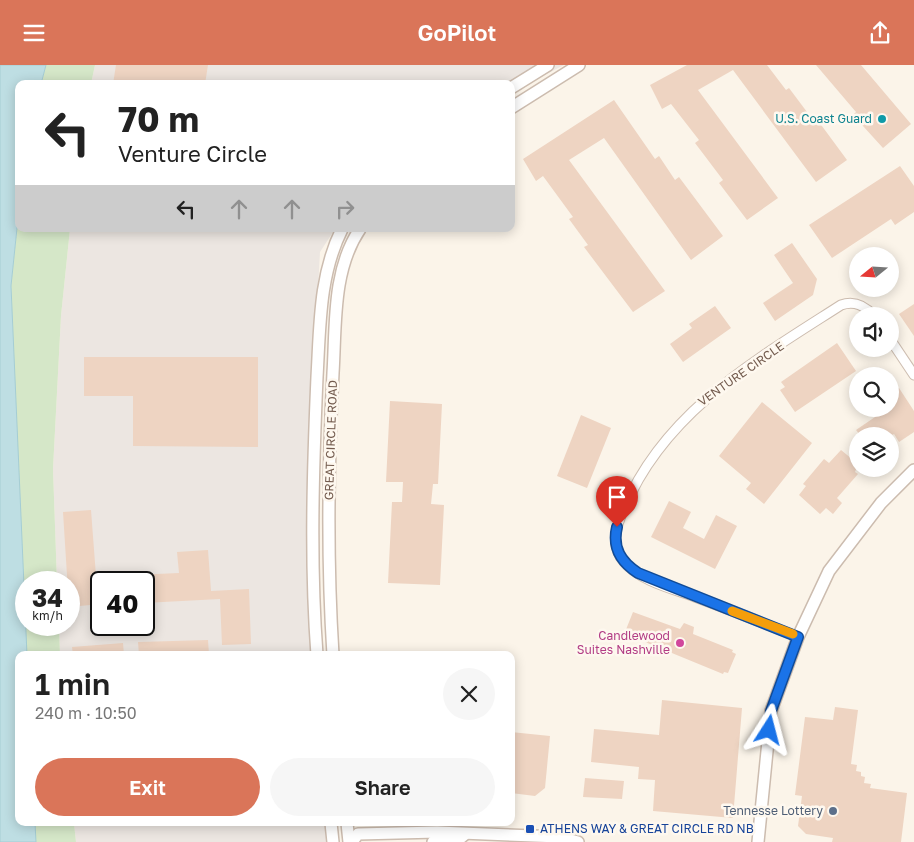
<!DOCTYPE html>
<html lang="en">
<head>
<meta charset="utf-8">
<style>
  :root { --surface:#fff; --page:#f6f6f6; --text:#222; --muted:#767676; --accent:#da7559 }
  body { margin:0; font-family:"Golos Text",sans-serif; background:var(--page); color:var(--text); height:100vh; display:flex; flex-direction:column; font-size:19px; white-space:nowrap }
  * { box-sizing:border-box; margin:0 }
  p { font-size:16px; color:var(--muted) }
  .icon { flex:none; width:28px; height:28px; fill:none; stroke:currentColor; stroke-width:2; stroke-linecap:round; stroke-linejoin:round }
  .map { position:relative; flex:1; overflow:hidden }
  .panel { position:absolute; left:15px; top:586px; width:500px; height:175px; display:flex; flex-direction:column; background:var(--surface); border-radius:10px; box-shadow:0 2px 12px #0003 }
  .panel>* { flex:none }
  .guide { position:absolute; left:15px; top:15px; width:500px; height:152px; border-radius:10px; box-shadow:0 2px 12px #0003; background:#fff; color:var(--text); overflow:hidden }
  .needle { width:32px; rotate:252deg }
  .controls { position:absolute; left:849px; top:182px; display:grid; gap:10px }
  .controls a { display:grid; place-items:center; width:50px; height:50px; border-radius:50%; background:var(--surface); box-shadow:0 2px 12px #0003; font-size:25px }
  .speed { position:absolute; left:15px; top:506px; display:flex; gap:10px; font-size:25px; font-weight:700; text-align:center }
  .speed>* { display:grid; place-content:center; width:65px; height:65px; border-radius:50%; background:var(--surface); box-shadow:0 2px 12px #0003; line-height:1 }
  .speed small { font-size:12px; font-weight:400 }
  .speed .limit { border:2px solid #111; border-radius:8px; background:#fff; color:#111 }
  .pin { position:absolute; display:grid; place-items:center; width:42px; height:42px; color:#fff; margin:-51px -21px; border-radius:50% 50% 50% 0; rotate:-45deg; box-shadow:0 0 5px #0007 }
  .pin .icon { rotate:45deg }
  .me { position:absolute; width:55px; margin:-28px; rotate:9deg; stroke-linejoin:round; filter:drop-shadow(0 0 4px #0008) }
  .turn { display:flex; align-items:center; gap:18px; height:105px; padding:0 20px; font-size:22px }
  .turn .icon { width:65px; height:65px; stroke-width:2.5 }
  .turn b { display:block; font-size:35px; line-height:42px }
  .lanes { display:flex; align-items:center; height:48px; padding:0 20px; background:#0003; justify-content:center; gap:25px; direction:ltr }
  .lanes .off { opacity:.35 }
  .round { display:grid; place-items:center; flex:none; width:52px; height:52px; border-radius:26px; background:var(--page) }
  .headline { display:flex; align-items:center; justify-content:space-between; height:85px; padding:0 20px }
  h1 { font-size:30px; font-weight:600; line-height:38px }
  .cta { display:flex; gap:10px; margin-top:auto; padding:10px 20px }
  .cta a { flex:1; height:58px; border-radius:30px; background:var(--accent); color:#fff; font-size:20px; font-weight:600; line-height:58px; text-align:center }
  .cta a+a { background:var(--page); color:var(--text) }
  header { display:flex; justify-content:space-between; align-items:center; height:65px; padding:0 20px; background:var(--accent); color:#fff; font-size:22px; font-weight:600 }
  .map>svg:first-child { display:block }
  .industrial { fill:#ece6e1; fill-rule:evenodd }
  .green { fill:#d5e7c8 }
  .water { fill:#bedee3; stroke:#a5cdd4 }
  .building { fill:#eed4c2 }
  .lines { fill:none; stroke-linecap:round; stroke-linejoin:round }
  .minor-casing { stroke:#ccbcaf; stroke-width:11 }
  .tertiary-casing { stroke:#ccbcaf; stroke-width:14 }
  .minor { stroke:#fff; stroke-width:9 }
  .tertiary { stroke:#fff; stroke-width:11 }
  .route-casing { stroke:#114b97; stroke-width:12 }
  .route { stroke:#1a73e8; stroke-width:9 }
  .slow { stroke:#f59e0b; stroke-width:9 }
  .culture-dot { fill:#0f9aa8; stroke:#fef8ef; stroke-width:2 }
  .hotel-dot { fill:#d1479c; stroke:#fef8ef; stroke-width:2 }
  .service-dot { fill:#5c6f8a; stroke:#fef8ef; stroke-width:2 }
  .transit-dot { fill:#1a4fb4; stroke:#fef8ef; stroke-width:2 }
  .labels { text-anchor:middle; stroke-width:5; stroke-linejoin:round; paint-order:stroke }
  .culture-label { font-size:12px; fill:#0d838f; stroke:#fef8ef; text-anchor:end }
  .street-label { font-size:12px; fill:#735b4e; stroke:#fef8ef }
  .hotel-label { font-size:12px; fill:#b23c85; stroke:#fef8ef; text-anchor:end }
  .service-label { font-size:12px; fill:#4e5e75; stroke:#fef8ef; text-anchor:end }
  .transit-label { font-size:12px; fill:#164399; stroke:#fef8ef; text-anchor:start }
</style>
</head>
<body>
<header><svg class="icon" aria-label="menu" viewBox="0 0 24 24"><path d="M4 6h16M4 12h16M4 18h16"/></svg>GoPilot<svg class="icon" aria-label="share" viewBox="0 0 24 24"><path d="M12 15V3M7 8l5-5 5 5M5 13v7h14v-7"/></svg></header>
<div class="map">
<svg width="914" height="777" viewBox="0 0 914 777">
  <rect width="100%" height="100%" fill="#fbf4e9"/>
  <g class="industrial">
    <polygon points="95,0 564,0 511,27 511,19 91,19"/>
    <path d="M70,164H335L320,187L313,315V590H60L59,560H69V518H57L53,404L61,251ZM101,518H144V560H101Z"/>
    <polygon points="74,758 327,758 329,777 76,777"/>
  </g>
  <g class="green">
    <polygon points="46,0 95,0 91,19 41,19"/>
    <polygon points="19,144 19,164 70,164 61,251 53,404 57,517 26,518 26,560 59,560 60,590 25,590 11,221"/>
    <polygon points="33,758 74,758 76,777 34,777"/>
  </g>
  <polygon class="water" points="0,0 46,0 41,19 19,19 19,144 11,221 27,590 19,590 19,758 35,758 36,777 0,777"/>
  <g class="building">
    <polygon points="116,0 208,0 205,19 113,19"/>
    <polygon points="687,0 767,0 786,25 789,23 816,59 819,57 847,95 816,117 733,5 698,25 778,133 747,155 719,118 723,115 695,78 699,75 671,39 662,44 650,20"/>
    <polygon points="816,0 861,0 911,59 883,83 853,50 856,47"/>
    <polygon points="614,35 655,94 659,91 675,115 679,112 723,171 691,195 604,73 569,95 665,226 633,247 584,182 588,180 569,154 573,152 543,111 536,116 523,94"/>
    <polygon points="900,101 914,121 914,147 895,160 891,154 832,193 809,160"/>
    <polygon points="792,178 817,214 813,230 775,256 763,238 793,218 774,190"/>
    <polygon points="914,239 914,271 899,249"/>
    <polygon points="715,241 731,263 683,297 670,279 692,263 689,259"/>
    <polygon points="837,278 856,306 795,347 780,325 785,322 781,317"/>
    <polygon points="84,292 258,292 258,382 133,381 133,331 84,331"/>
    <polygon points="899,323 914,346 914,367 899,377 894,369 891,371 861,371 856,365 878,350 873,344 890,344 890,329"/>
    <polygon points="390,336 442,339 438,419 433,419 431,439 444,440 440,520 388,518 392,437 402,437 403,417 386,417"/>
    <polygon points="762,337 812,378 764,439 746,424 751,418 719,391"/>
    <polygon points="581,350 611,363 587,423 557,411"/>
    <polygon points="841,385 858,399 855,407 858,409 837,433 842,438 833,449 826,443 820,449 799,430 806,421 803,419 824,394 829,398"/>
    <polygon points="669,436 691,447 683,463 704,474 716,450 737,461 715,504 651,472"/>
    <polygon points="91,445 96,511 118,509 119,518 101,518 101,539 69,542 63,447"/>
    <polygon points="208,485 211,526 249,524 251,579 222,580 220,534 144,538 144,518 134,518 134,510 179,508 177,487"/>
    <polygon points="633,547 680,564 684,558 694,562 693,569 733,585 732,587 736,589 728,608 724,607 723,609 628,570 629,568 625,567"/>
    <polygon points="208,575 209,590 139,590 138,577"/>
    <polygon points="123,578 124,590 73,590 72,582"/>
    <polygon points="662,635 742,643 733,753 653,746 655,715 638,714 639,702 591,697 594,664 659,670"/>
    <polygon points="835,642 858,645 851,699 857,700 856,706 861,707 861,711 865,712 864,718 871,719 870,723 907,728 901,777 832,777 833,773 806,769 798,761 802,731 795,730 805,652 833,655"/>
    <polygon points="511,667 550,671 545,723 535,731 511,728"/>
    <polygon points="585,713 624,716 622,734 583,732"/>
  </g>
  <g class="lines">
    <defs>
      <g id="minor">
        <polyline points="890,274 914,310"/>
        <path d="M798,572C764,558 730,545 695,532C673,524 640,516 624,497C610,481 616,461 624,444C664,347 757,294 841,240C855,235 865,241 874,251"/>
      </g>
      <g id="tertiary">
        <polyline points="511,23 548,0"/>
        <polyline points="511,43 579,0"/>
        <path d="M317,590C310,498 313,404 317,312C320,261 319,210 342,164"/>
        <path d="M333,590C327,496 328,402 333,308C336,261 332,205 360,164"/>
        <polyline points="331,758 333,777"/>
        <polyline points="347,758 349,777"/>
        <polyline points="352,777 358,769 437,767 559,772 578,777"/>
        <polyline points="433,777 458,775 464,770"/>
        <polyline points="758,777 771,646 798,572 829,506 881,438 914,405"/>
      </g>
    </defs>
    <use href="#minor" class="minor-casing"/>
    <use href="#tertiary" class="tertiary-casing"/>
    <use href="#minor" class="minor"/>
    <use href="#tertiary" class="tertiary"/>
  </g>
  <g class="lines">
    <defs>
      <path id="route" d="M617,462C612,483 621,497 638,508L798,572L771,646L769,665"/>
    </defs>
    <use href="#route" class="route-casing"/>
    <use href="#route" class="route"/>
    <polyline class="slow" points="732,546 793,569"/>
  </g>
  <circle class="culture-dot" cx="882" cy="54" r="5"/>
  <circle class="hotel-dot" cx="680" cy="578" r="5"/>
  <circle class="service-dot" cx="833" cy="746" r="5"/>
  <rect class="transit-dot" x="525" y="759" width="10" height="10" rx="2.5"/>
  <g class="labels">
    <g class="culture-label">
      <text x="872" y="58">U.S. Coast Guard</text>
    </g>
    <g class="street-label">
      <text transform="translate(741 309) rotate(-35)" y="4">VENTURE CIRCLE</text>
      <text transform="translate(331 375) rotate(-88)" y="4">GREAT CIRCLE ROAD</text>
    </g>
    <g class="hotel-label">
      <text x="670" y="575">Candlewood<tspan x="670" dy="14">Suites Nashville</tspan></text>
    </g>
    <g class="service-label">
      <text x="823" y="750">Tennesse Lottery</text>
    </g>
    <g class="transit-label">
      <text x="540" y="768">ATHENS WAY &amp; GREAT CIRCLE RD NB</text>
    </g>
  </g>
</svg>
<div class="controls">
<a><svg class="needle" viewBox="-14 -14 28 28"><path d="M0-13l5 13h-10z" fill="#e53935"/><path d="M0 13l5-13h-10z" fill="#767676"/></svg></a>
<a><svg class="icon" aria-label="sound" viewBox="0 0 24 24"><path d="M4 9h4l5-4v14l-5-4H4zM17 9q2 3 0 6"/></svg></a>
<a><svg class="icon" aria-label="search" viewBox="0 0 24 24"><circle cx="10" cy="10" r="6"/><path d="M15 15l6 6"/></svg></a>
<a><svg class="icon" aria-label="layers" viewBox="0 0 24 24"><path d="M12 4l9 5-9 5-9-5zM3 14l9 5 9-5"/></svg></a>
</div>
<div class="speed"><div>34<small>km/h</small></div><div class="limit">40</div></div>
<div class="pin" style="left:617px;top:462px;background:#d93025"><svg class="icon" aria-label="arrive" viewBox="0 0 24 24"><path d="M6 21V4h12l-3 4 3 4H6"/></svg></div>
<svg class="me" style="left:769px;top:665px" viewBox="-20 -20 40 40"><path d="M0-17L14 15 0 8-14 15z" fill="#1a73e8" stroke="#fff" stroke-width="4"/></svg>
<div class="guide">
<div class="turn"><svg class="icon" aria-label="left" viewBox="0 0 24 24"><path d="M17 20v-9H6M10 6l-5 5 5 5"/></svg><div><b>70 m</b>Venture Circle</div></div>
<div class="lanes"><svg class="icon" aria-label="left" viewBox="0 0 24 24"><path d="M17 20v-9H6M10 6l-5 5 5 5"/></svg><svg class="icon off" aria-label="ahead" viewBox="0 0 24 24"><path d="M12 20V5M6 11l6-6 6 6"/></svg><svg class="icon off" aria-label="ahead" viewBox="0 0 24 24"><path d="M12 20V5M6 11l6-6 6 6"/></svg><svg class="icon off" aria-label="right" viewBox="0 0 24 24"><path d="M7 20v-9h11M14 6l5 5-5 5"/></svg></div>
</div>
<section class="panel">
<div class="headline"><div><h1>1 min</h1><p>240 m · 10:50</p></div><a class="round"><svg class="icon" aria-label="close" viewBox="0 0 24 24"><path d="M6 6l12 12M18 6L6 18"/></svg></a></div>
<div class="cta"><a>Exit</a><a>Share</a></div>
</section>
</div>
</body>
</html>
